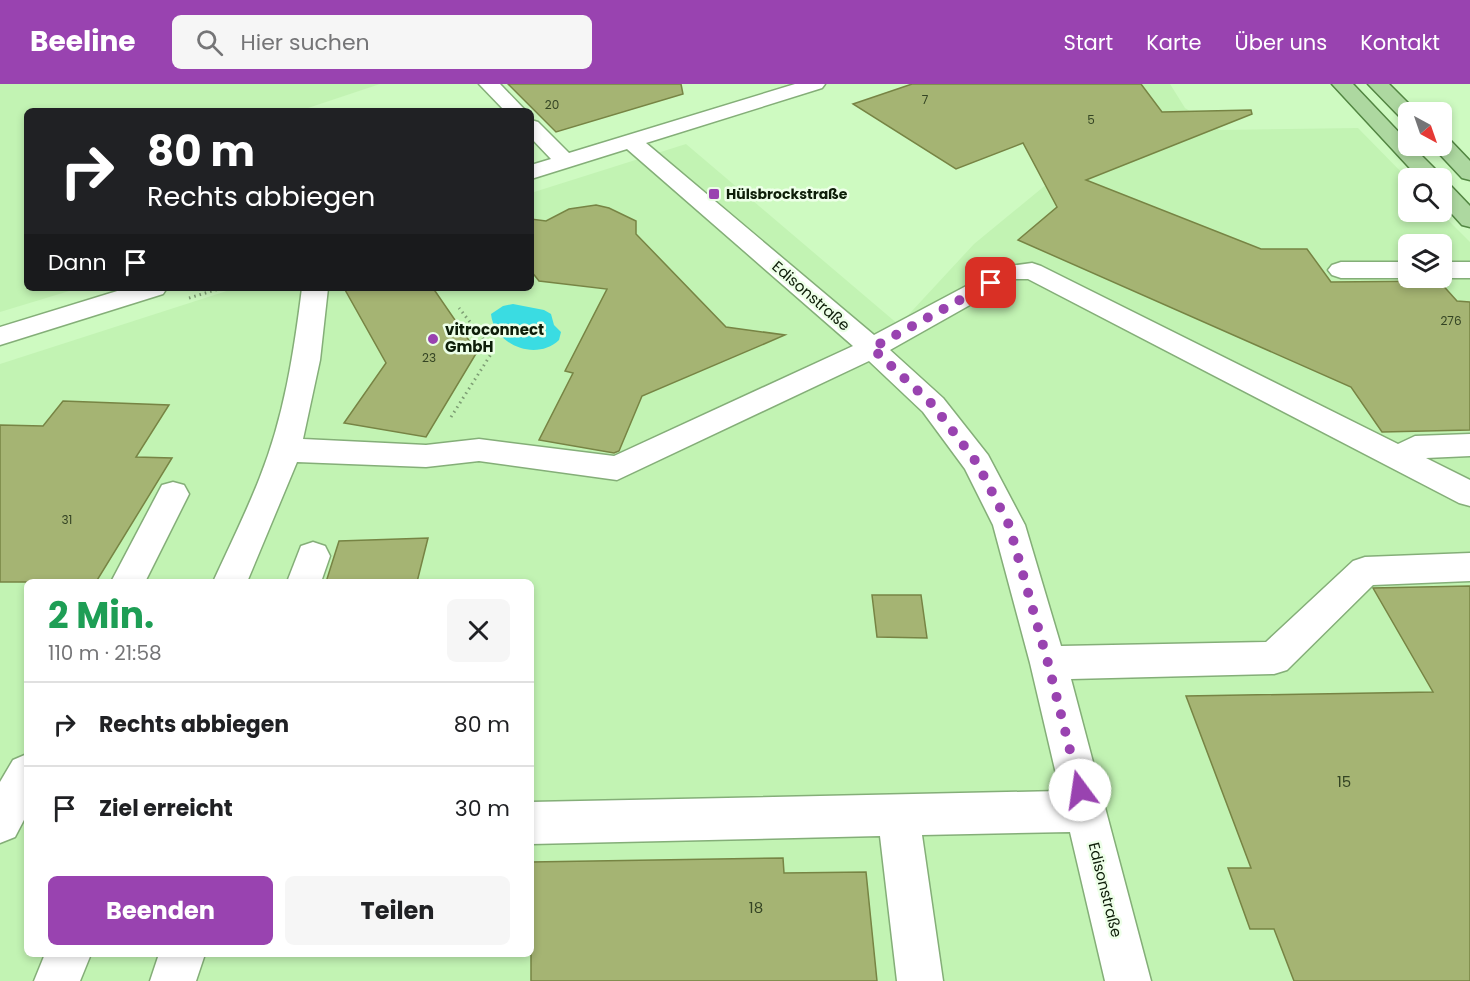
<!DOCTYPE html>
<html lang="de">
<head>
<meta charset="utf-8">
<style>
  :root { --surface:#fff; --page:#f6f6f6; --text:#202124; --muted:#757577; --line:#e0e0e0; --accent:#9943b0 }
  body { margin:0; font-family:Poppins,sans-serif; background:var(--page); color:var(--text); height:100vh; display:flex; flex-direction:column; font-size:22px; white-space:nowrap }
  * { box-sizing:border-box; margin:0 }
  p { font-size:20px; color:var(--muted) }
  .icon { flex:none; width:33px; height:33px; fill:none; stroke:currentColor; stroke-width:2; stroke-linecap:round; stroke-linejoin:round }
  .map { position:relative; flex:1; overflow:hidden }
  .details { position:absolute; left:24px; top:495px; width:510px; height:378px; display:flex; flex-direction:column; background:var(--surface); border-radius:9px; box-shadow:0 3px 9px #0003 }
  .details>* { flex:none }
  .hud { position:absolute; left:24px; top:24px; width:510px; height:183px; border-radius:9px; box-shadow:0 3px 9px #0003; background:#202124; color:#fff; overflow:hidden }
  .needle { width:39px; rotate:140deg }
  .buttons { position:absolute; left:1398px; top:18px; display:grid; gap:12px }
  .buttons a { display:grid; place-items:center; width:54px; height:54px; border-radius:9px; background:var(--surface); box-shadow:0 3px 9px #0003; font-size:30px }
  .pin { position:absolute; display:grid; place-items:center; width:51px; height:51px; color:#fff; margin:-26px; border-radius:12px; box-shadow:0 3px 9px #0006 }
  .me { position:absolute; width:66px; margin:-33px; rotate:346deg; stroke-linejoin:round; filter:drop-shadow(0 0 4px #0008) }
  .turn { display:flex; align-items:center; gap:21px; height:126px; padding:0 24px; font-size:27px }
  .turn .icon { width:78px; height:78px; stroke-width:2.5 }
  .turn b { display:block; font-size:42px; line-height:51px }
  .then { display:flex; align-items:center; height:57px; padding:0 24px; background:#0003; gap:12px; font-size:22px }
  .round { display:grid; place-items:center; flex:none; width:63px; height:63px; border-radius:9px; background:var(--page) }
  .summary { display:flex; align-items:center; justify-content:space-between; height:102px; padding:0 24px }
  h1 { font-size:36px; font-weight:700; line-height:45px; color:#1e9e55 }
  .primary-button { display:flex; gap:12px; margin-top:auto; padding:12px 24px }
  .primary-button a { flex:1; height:69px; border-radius:9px; background:var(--accent); color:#fff; font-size:24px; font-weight:700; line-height:69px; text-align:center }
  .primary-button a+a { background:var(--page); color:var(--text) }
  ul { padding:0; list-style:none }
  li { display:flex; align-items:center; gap:18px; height:84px; padding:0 24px; border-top:2px solid var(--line) }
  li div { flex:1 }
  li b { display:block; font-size:22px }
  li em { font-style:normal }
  header { display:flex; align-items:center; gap:36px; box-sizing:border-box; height:84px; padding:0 30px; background:var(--accent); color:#fff }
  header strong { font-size:28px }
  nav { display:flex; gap:33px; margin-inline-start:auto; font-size:21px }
  .search { width:420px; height:54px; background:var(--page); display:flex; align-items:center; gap:15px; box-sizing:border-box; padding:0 21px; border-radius:9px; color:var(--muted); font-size:22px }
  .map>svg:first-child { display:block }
  .built { fill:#c2f3b3; fill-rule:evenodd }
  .water { fill:#3adce2 }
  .building { fill:#a5b473; stroke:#778444; stroke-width:1.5 }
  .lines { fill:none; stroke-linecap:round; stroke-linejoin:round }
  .minor-casing { stroke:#84ae78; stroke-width:3 }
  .major-casing { stroke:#528642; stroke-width:3 }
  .path { stroke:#7c9c73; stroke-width:3; stroke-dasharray:1.5 4; stroke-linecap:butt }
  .minor { fill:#fff; fill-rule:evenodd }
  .major { fill:#add8a0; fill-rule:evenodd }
  .route { stroke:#9943b0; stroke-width:10; stroke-dasharray:0 18 }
  .poi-dot { fill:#9943b0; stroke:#edffe8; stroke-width:2 }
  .labels { text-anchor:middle; stroke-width:5; stroke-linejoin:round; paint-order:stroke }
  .number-label { font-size:12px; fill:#344424 }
  .far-poi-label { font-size:14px; font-weight:bold; fill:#0e1e09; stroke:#edffe8; text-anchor:start }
  .street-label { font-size:15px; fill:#0e1e09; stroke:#edffe8 }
  .poi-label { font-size:15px; font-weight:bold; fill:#0e1e09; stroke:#edffe8; text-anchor:start }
  .near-number-label { font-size:15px; fill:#344424 }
</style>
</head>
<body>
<header>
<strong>Beeline</strong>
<div class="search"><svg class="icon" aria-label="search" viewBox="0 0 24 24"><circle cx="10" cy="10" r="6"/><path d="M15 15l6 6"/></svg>Hier suchen</div>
<nav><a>Start</a><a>Karte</a><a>Über uns</a><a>Kontakt</a></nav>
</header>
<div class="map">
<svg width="1470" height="897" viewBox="0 0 1470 897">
  <rect width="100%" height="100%" fill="#cefac1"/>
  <g class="built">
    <polygon points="0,0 380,0 299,27 27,27 27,204 79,204 0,228"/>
    <path d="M932,0H1170L1185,24L1220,46L1358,44L1408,95V128H1440L1470,158V897H0V280L236,204H531V109L686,60L899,241L974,160L1070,81ZM1408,160H1442V194H1408ZM27,498H531V870H27Z"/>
  </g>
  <path class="water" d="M513,220L544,226L551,230L554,241L561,248L559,256C536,278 494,261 491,230L503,222Z"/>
  <g class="building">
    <polygon points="508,0 681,0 683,10 556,48"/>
    <polygon points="912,0 1141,0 1162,28 1251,26 1252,30 1086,96 1261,165 1307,165 1331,198 1439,197 1457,217 1470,218 1470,346 1382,348 1351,303 1018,156 1057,123 1023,59 956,85 853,20"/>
    <polygon points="596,121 609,124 636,137 636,150 726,243 785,251 642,312 619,367 614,369 539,356 573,289 565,287 607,205 539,197 531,187 531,135 546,137 569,125"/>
    <polygon points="344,204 433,204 477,268 426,353 344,339 386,279"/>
    <polygon points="63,317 169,321 136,373 172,374 96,498 0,498 0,341 43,342"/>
    <polygon points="428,454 417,498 326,498 339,457"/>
    <polygon points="1470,502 1470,897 1294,897 1274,845 1250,845 1228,784 1251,784 1186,612 1433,608 1373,504"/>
    <polygon points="872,511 921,511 927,554 877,553"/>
    <polygon points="783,774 784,789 866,788 877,897 531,897 531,778"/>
  </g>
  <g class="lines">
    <defs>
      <g id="minor">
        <polygon points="479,0 500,0 526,27 505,27"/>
        <path d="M795,0H825L822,4L646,59L874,251L1002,183L1032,179L1041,182L1398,360L1415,352L1470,350V372L1426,374L1470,396V422L1459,419L1028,195H1016L890,266L943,314L988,371L1025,441L1061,562L1266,558L1353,477L1365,473L1470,469V497L1373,501L1287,586L1274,590L1071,595L1151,897H1105L1070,748L922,751L943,897H897L880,752L531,760V718L1060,707L1030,579L993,441L965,385L923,328L869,277L617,396L479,377L426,383L297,378L247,498H213C229,463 246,429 260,393C284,333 294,268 302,204H328L320,276L303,355L426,361L479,355L614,372L853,262L627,65L531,95V81L551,75L531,54V36L538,38L569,69Z"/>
        <polygon points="1341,178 1408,178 1409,194 1341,194 1332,191 1328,186 1332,181"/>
        <polygon points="1442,178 1470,178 1470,194 1441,194"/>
        <polygon points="127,204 167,204 163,210 0,261 0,243"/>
        <polygon points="173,398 184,401 189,410 145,498 111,498 162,401"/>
        <polygon points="313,458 325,462 330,472 321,498 287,498 301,462"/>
        <polygon points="27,670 27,730 15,753 0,759 0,698 13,676"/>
        <polygon points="45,870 91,870 80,897 34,897"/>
        <polygon points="159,870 205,870 196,897 150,897"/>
      </g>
      <g id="major">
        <polygon points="1332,0 1353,0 1408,58 1408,62 1412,62 1439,89 1442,94 1442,95 1419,94"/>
        <polygon points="1368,0 1389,0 1417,28 1408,28 1408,36 1401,34"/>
        <polygon points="1442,55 1450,56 1470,77 1470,96 1462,94 1432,62 1442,62"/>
        <polygon points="1442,99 1450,101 1470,122 1470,143 1462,141 1442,119"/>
      </g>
    </defs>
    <use href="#minor" class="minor-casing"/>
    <use href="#major" class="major-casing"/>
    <g class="path">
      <polyline points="189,214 222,204"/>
      <polyline points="451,333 493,267 459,224"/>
    </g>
    <use href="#minor" class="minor"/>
    <use href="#major" class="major"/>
  </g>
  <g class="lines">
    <polyline class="route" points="991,199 872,264 933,321 977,379 1009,441 1048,579 1080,706"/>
  </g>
  <g class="poi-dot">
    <rect x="708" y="104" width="12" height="12" rx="3"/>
    <circle cx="433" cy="255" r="6"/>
  </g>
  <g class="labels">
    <g class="number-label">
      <text x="925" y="20">7</text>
      <text x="552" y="25">20</text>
      <text x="1091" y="40">5</text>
      <text x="1451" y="241">276</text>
      <text x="429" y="278">23</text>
      <text x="67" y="440">31</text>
    </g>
    <g class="far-poi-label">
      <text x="726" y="115">Hülsbrockstraße</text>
    </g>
    <g class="street-label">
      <text transform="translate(811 212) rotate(41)" y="5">Edisonstraße</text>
      <text transform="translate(1105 806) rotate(76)" y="5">Edisonstraße</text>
    </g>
    <g class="poi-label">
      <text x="445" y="251">vitroconnect<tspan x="445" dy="17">GmbH</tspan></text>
    </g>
    <g class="near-number-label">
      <text x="1344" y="703">15</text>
      <text x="756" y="829">18</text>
    </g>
  </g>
</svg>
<div class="buttons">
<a><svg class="needle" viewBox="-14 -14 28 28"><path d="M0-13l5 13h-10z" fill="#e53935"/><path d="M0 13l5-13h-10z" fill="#757577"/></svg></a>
<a><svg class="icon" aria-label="search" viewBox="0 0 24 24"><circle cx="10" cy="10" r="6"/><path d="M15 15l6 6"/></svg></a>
<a><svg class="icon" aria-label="layers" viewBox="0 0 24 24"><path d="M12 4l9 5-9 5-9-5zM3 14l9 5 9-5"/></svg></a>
</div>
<div class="pin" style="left:991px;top:199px;background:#d93025"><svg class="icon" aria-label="arrive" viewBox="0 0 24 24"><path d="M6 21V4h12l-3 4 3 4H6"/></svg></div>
<svg class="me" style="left:1080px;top:706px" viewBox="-20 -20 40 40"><circle r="19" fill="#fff"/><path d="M0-13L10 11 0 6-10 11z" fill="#9943b0"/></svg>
<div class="hud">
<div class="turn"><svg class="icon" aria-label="right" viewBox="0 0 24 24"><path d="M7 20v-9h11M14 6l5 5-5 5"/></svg><div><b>80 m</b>Rechts abbiegen</div></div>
<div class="then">Dann<svg class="icon" aria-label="arrive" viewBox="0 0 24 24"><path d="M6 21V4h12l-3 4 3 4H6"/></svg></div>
</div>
<section class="details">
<div class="summary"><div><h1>2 Min.</h1><p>110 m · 21:58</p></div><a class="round"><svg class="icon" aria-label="close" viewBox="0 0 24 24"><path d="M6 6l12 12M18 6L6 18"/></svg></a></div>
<ul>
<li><svg class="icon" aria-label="right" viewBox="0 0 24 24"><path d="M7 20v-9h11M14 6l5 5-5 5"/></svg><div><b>Rechts abbiegen</b></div><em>80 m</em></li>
<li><svg class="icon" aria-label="arrive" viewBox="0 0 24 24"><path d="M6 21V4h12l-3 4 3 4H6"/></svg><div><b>Ziel erreicht</b></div><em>30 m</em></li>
</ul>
<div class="primary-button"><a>Beenden</a><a>Teilen</a></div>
</section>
</div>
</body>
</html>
